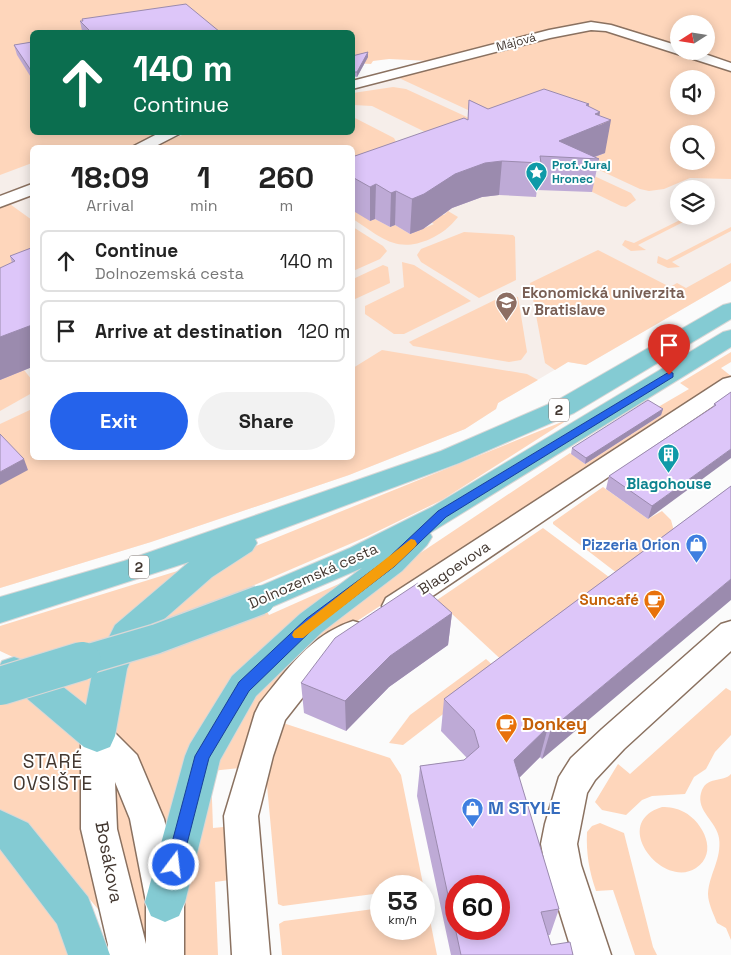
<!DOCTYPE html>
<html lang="en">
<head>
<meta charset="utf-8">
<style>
  :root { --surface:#fff; --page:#f2f2f2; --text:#222; --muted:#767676; --line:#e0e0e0; --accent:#2563eb }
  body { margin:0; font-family:"Space Grotesk",sans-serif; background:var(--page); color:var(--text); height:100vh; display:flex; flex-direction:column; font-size:19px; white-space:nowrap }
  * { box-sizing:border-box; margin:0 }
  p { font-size:16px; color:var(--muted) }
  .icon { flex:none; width:28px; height:28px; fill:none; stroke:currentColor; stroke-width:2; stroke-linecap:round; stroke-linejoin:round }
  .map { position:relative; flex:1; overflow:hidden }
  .panel { position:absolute; left:30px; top:145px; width:325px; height:315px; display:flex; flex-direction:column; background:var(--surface); border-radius:8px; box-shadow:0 2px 12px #0003 }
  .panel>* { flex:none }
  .hud { position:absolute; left:30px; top:30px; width:325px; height:105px; border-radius:8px; box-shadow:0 2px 12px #0003; background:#0b6e4f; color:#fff; overflow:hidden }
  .needle { width:32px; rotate:258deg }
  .controls { position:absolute; left:670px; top:15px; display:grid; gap:10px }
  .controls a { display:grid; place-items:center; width:45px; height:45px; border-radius:50%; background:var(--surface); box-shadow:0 2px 12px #0003; font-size:25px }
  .speed { position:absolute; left:370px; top:875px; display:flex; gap:10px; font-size:25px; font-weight:700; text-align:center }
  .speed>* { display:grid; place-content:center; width:65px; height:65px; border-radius:50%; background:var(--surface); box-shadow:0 2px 12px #0003; line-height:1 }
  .speed small { font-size:12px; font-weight:400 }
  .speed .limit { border:8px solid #d22; background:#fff; color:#111 }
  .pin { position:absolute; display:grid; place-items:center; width:42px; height:42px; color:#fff; margin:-51px -21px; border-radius:50% 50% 50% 0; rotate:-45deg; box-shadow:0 0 5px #0007 }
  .pin .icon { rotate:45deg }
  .me { position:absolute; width:55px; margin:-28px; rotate:15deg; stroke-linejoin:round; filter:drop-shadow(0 0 4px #0008) }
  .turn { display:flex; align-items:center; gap:18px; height:105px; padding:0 20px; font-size:22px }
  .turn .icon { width:65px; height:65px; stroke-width:2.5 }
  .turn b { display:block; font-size:35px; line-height:42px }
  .eta { display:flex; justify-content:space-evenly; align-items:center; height:85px; text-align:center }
  .eta b { font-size:30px; font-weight:700; line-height:35px }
  .button { display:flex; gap:10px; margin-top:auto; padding:10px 20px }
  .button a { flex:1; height:58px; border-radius:30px; background:var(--accent); color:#fff; font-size:20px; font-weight:700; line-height:58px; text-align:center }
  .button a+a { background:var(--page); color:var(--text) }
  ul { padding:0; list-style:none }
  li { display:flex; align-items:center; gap:15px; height:62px; margin:0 10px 8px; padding:0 10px; border:2px solid var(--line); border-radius:8px }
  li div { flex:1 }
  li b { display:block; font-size:19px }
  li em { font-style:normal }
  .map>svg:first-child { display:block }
  .built { fill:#f6eeea; fill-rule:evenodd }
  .green { fill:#fed6bb; fill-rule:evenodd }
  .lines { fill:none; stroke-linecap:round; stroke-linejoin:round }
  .minor-casing { stroke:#8a7160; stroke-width:3 }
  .major-casing { stroke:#d9d7d6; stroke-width:2 }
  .minor { fill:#fff; fill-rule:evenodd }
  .major { fill:#84cbd3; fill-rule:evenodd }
  .major-bridge-far1-casing { stroke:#d9d7d6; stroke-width:32; stroke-linecap:butt }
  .major-bridge-casing { stroke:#d9d7d6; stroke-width:40; stroke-linecap:butt }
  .major-bridge-far1 { stroke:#84cbd3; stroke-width:29 }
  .major-bridge { stroke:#84cbd3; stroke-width:38 }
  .wall { fill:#beaad6 }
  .shaded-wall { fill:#9b8bae }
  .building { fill:#ddc6f9; stroke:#9b8bae; fill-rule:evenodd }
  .route { fill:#2563eb; stroke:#184099 }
  .slow { fill:#f59e0b }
  .labels { text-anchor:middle; stroke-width:4; stroke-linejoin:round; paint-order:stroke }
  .far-street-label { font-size:12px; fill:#423730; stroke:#fff }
  .far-culture-label { font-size:12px; font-weight:bold; fill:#0d838f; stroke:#fff; text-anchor:start }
  .shield { fill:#fff; stroke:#7b736e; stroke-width:1 }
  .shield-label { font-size:14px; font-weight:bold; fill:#423730 }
  .education-label { font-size:15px; font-weight:bold; fill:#785e54; stroke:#fff; text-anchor:start }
  .culture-label { font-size:15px; font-weight:bold; fill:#0d838f; stroke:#fff }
  .shop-label { font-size:15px; font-weight:bold; fill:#366cbe; stroke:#fff; text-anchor:end }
  .street-label { font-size:15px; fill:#423730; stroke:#fff }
  .food-label { font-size:15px; font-weight:bold; fill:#c56008; stroke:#fff; text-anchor:end }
  .near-food-label { font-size:18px; font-weight:bold; fill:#c56008; stroke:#fff; text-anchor:start }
  .near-shop-label { font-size:18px; font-weight:bold; fill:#366cbe; stroke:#fff; text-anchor:start }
  .near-street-label { font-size:18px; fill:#423730; stroke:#fff }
  .near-neighbourhood-label { font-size:19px; letter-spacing:1px; fill:#423730; stroke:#fff }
</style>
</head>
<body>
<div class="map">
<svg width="731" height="955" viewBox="0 0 731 955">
  <rect width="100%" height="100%" fill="#fbfbfb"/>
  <path class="built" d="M404,73L731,132V281L586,365L568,362L498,403L496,409L465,429L349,475L151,542L0,588V150L32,155V458H352V148L187,133L352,132L353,85ZM679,134H706V161H679ZM679,189H706V216H679Z"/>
  <g class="green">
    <path d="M0,0H731V179L690,178L664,189L649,191L640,189L582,162L605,153L513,131L399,78L404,73L429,61L389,59L373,61L371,64L353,63L352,32H32V132L166,133L128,147L32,148V163L0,175ZM679,24H706V51H679ZM679,79H706V106H679ZM679,134H706V161H679Z"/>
    <polygon points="393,87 406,89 504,134 462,150 372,106 353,105 353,93"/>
    <polygon points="353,117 394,138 397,144 353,162 352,148 149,148 187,133 352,132"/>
    <polygon points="566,163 631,193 636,200 626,207 621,206 545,169"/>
    <polygon points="7,202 32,220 32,276 0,288 0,205"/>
    <path d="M352,205L370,221L375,219L390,227L395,225L410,234L434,224L424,218L425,214L444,215L448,211L458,217C450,227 441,234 430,239C396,254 381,237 353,219Z"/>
    <polygon points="688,216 695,216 638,245 646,250 631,251 622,245 625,240 634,243"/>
    <polygon points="353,227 383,246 387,251 380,259 353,271"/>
    <polygon points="731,227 731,231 672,262 680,267 668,268 657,263 658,256 667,260"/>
    <polygon points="464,232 513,235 515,237 516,280 479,298 421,262 417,255 421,249"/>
    <polygon points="598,250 670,287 677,283 686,288 731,263 731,281 586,365 568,362 555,370 545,363 530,283"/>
    <polygon points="402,262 414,265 471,301 404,334 394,334 365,314 365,306 404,287"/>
    <polygon points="383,265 388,267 390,283 353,300 353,279"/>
    <polygon points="505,295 518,297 527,352 521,360 509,362 413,346 409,342"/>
    <polygon points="382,350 527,374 538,380 498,403 496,409 465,429 349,475 151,542 0,588 0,424 32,409 32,458 352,458 353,368"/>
    <path d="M731,352V362L721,368L731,376L319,646C281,679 251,712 244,765L240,768L211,771L213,828L234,826L237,879L215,882L218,955H182L184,858L187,834L205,770L250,692L286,652L307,634L365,590L570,453L585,464L661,415L653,410L689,389L680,383Z"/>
    <polygon points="24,370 32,380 32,393 0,411 0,380"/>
    <polygon points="569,419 442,500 366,537 252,586 269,615 377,567 278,640 168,847 111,734 119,674 145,625 236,554"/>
    <polygon points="603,487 648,519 662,511 671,520 674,531 622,577 553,524 553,522"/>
    <polygon points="543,528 617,583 508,666 437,600"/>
    <polygon points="187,568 87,706 43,671 0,651 0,626"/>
    <polygon points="486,659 499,671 403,745 389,743 410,715"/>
    <polygon points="0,676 80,739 82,802 107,920 43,843 0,818"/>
    <polygon points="726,688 731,691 731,735 715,752 706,769 694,777 685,794 652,796 642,800 626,815 602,810 595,802 618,764 630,774"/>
    <polygon points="280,722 390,758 401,775 423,884 421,886 381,886 381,893 283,906 278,904 265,764"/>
    <path d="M731,774V940L726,928L717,923C714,915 708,903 708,894C709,874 722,859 719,838C717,822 696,811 701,793C706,775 723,783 731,774Z"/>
    <polygon points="115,777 134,816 150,889 148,955 139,955 137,907 112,824 107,790"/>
    <path d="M662,807C669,807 677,808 684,812C703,822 719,853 696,868C663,890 609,823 662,807Z"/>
    <path d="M600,823L624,833L653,947L657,955H635L613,890L596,891C589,871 586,853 587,832L592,826Z"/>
    <polygon points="0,850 33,876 73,955 0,955"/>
    <polygon points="424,903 427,905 437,955 282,955 279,924 284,921 381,908 381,929 424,929"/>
  </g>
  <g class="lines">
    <defs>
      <g id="minor">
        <polygon points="591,22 611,25 679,46 679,51 696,51 731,63 731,71 606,31 591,30 550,38 352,89 352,81 549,30"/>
        <polygon points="161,132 183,132 152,148 130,148"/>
        <polygon points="32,184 32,195 0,207 0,196"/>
        <polygon points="731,377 731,394 406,614 396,617 386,614 382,606 386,598 723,379"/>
        <path d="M353,621L363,624L368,633L363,642L329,664L285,720L273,756L258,816L270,955H232L224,816L255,713L260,703C287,670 310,635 353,621Z"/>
        <polygon points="731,621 731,651 624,749 595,780 587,793 577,844 581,865 611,955 573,955 545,865 541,844 545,824 559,777 571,758 602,729 721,624"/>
        <path d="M97,721L108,726L137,755L164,819L184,902V955H108V945L81,829V736L86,726ZM115,782L130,819L146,902V944L117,829Z"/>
      </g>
      <g id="major">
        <polygon points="731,303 731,319 574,413 459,463 255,539 257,543 252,551 212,577 138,642 127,669 115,736 110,747 97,752 84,747 10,684 2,681 0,665 2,661 14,657 34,664 86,705 93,669 115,625 189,562 0,623 0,597 124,561 441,451 556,401 723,305"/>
        <polygon points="731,330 731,347 430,533 432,537 427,545 402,571 322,632 256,696 220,760 185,902 179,916 165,922 151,916 145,902 185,756 190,744 232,676 300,614 362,568 260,612 249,609 244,600 249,591 350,548 432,507 723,332"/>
        <polygon points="0,810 28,823 88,897 110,955 68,955 57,924 0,849"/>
      </g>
    </defs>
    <use href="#minor" class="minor-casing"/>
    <use href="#major" class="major-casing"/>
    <use href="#minor" class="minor"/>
    <use href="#major" class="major"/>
    <defs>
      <polyline id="major-bridge-far1" points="78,662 156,639 260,600"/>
      <polyline id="major-bridge" points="0,686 82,661"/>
    </defs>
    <use href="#major-bridge-far1" class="major-bridge-far1-casing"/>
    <use href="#major-bridge" class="major-bridge-casing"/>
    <use href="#major-bridge-far1" class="major-bridge-far1"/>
    <use href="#major-bridge" class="major-bridge"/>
  </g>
  <g class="wall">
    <polygon points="82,19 220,32 84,32 82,31 80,21 82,21"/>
    <polygon points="32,42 32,79 17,55 14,45"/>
    <polygon points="368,52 368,57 357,77 352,76 352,56"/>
    <polygon points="469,100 488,109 589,107 599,116 605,153 595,157 599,159 592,192 537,190 536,197 499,195 482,197 452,208 423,229 410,234 395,225 390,227 375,219 370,221 355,212 352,213 352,157 468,119"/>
    <polygon points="32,250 32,367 0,380 12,263 10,256"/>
    <polygon points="731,392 648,519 606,489 609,476 713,408 714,404"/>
    <polygon points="663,409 661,415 585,464 571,454 572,448"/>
    <polygon points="731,486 542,759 540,757 519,778 559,909 550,935 548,935 551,945 573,955 451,955 417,796 420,766 464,760 467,758 441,731 444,699"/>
    <polygon points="452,613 448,645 389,687 346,731 304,713 301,683"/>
  </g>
  <g class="shaded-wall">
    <polygon points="368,52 368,57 357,77 357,72"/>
    <polygon points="589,104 585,131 595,114 600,112 598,126 611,120 605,153 591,158 559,141 586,105"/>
    <polygon points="502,161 499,195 482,197 452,208 423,229 410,234 412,199 455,174 485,163"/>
    <polygon points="354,178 355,212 352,213 352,179"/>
    <polygon points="376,184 375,219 370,221 370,187"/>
    <polygon points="396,191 395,225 390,227 391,193"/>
    <polygon points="32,325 32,367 0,380 0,337"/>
    <polygon points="663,409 661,415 585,464 586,458"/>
    <polygon points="731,449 731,458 648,519 652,506"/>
    <polygon points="24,459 28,470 0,485 0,472"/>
    <polygon points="731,579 731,600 542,759 551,729"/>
    <polygon points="452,613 448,645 389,687 346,731 345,701 390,656"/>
    <polygon points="548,727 540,757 507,790 514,760"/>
  </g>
  <g class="building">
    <polygon points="186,4 220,32 91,32 80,21 83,21 82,19"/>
    <polygon points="32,42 32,72 14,45"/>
    <polygon points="368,52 357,72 352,72 352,56"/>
    <polygon points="544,89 589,104 586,105 600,112 595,114 611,120 559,141 599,159 540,156 541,163 502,161 485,163 455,174 424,194 412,199 396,191 391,193 376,184 370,187 354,178 352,179 352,157 464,118 468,120 469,100 488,109"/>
    <polygon points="31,248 32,250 32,325 0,337 0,268 15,261 10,256"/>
    <polygon points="731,392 731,449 652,506 609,476 716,405 714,404"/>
    <polygon points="648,400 663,409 586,458 572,448"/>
    <polygon points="0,434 24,459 0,472"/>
    <path d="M731,486V579L551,729L548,727L514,760L559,909L541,912L551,945L570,942L573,955H461L420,766L464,760L479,747L474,730L444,699ZM456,886H499V929H456Z"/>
    <polygon points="418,583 452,613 390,656 345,701 301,683 335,638"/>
  </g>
  <polygon class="route" points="669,372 673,373 673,377 446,517 395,566 315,627 249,691 209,758 180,871 174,873 168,871 166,865 195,756 239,682 306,619 386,560 438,511"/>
  <polygon class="slow" points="411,539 415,540 417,544 415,547 395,566 303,638 294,638 292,635 294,631"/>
  <defs>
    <symbol id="sight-pin" viewBox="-11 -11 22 30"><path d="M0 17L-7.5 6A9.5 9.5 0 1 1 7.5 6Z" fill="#0f9aa8" stroke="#fff"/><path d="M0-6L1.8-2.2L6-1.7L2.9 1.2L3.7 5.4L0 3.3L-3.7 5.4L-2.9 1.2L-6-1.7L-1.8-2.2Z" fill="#fff"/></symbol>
    <symbol id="university-pin" viewBox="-11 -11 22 30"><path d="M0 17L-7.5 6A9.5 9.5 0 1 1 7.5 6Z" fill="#8d6e63" stroke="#fff"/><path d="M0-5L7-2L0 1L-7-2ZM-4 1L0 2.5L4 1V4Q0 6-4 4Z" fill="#fff"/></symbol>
    <symbol id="building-pin" viewBox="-11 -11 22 30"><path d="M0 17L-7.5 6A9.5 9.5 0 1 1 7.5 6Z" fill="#0f9aa8" stroke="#fff"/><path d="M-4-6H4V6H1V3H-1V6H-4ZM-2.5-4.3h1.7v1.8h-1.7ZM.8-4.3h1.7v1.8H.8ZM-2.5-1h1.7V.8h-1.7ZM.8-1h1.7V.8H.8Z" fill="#fff"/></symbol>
    <symbol id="shop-pin" viewBox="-11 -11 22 30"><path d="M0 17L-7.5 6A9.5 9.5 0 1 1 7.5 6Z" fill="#3f7fe0" stroke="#fff"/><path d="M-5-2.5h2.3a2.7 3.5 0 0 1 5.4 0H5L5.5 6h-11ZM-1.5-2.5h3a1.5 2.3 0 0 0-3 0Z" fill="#fff"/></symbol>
    <symbol id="cafe-pin" viewBox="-11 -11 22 30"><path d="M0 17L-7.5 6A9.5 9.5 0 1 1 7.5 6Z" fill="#e8710a" stroke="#fff"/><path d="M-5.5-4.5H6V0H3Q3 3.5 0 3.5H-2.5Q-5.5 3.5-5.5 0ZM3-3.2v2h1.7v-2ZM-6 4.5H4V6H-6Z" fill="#fff"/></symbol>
  </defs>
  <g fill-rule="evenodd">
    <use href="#sight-pin" x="524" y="160" width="25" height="34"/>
    <use href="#university-pin" x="494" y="290" width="25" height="34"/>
    <use href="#building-pin" x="656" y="442" width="25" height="34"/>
    <use href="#shop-pin" x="684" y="532" width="25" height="34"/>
    <use href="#cafe-pin" x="642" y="588" width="25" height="34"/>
    <use href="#cafe-pin" x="494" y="712" width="25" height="34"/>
    <use href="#shop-pin" x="460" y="796" width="25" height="34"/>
  </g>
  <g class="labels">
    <g class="far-street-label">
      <text transform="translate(516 42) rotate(-15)" y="4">Májová</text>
    </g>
    <g class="far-culture-label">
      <text x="552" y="169">Prof. Juraj<tspan x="552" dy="14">Hronec</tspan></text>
    </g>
    <g class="shield">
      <rect x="549" y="398.5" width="20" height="23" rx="4"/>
      <rect x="129" y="555.5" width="20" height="23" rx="4"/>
    </g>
    <g class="shield-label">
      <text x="559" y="415">2</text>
      <text x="139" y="572">2</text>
    </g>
    <g class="education-label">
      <text x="522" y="298">Ekonomická univerzita<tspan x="522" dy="17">v Bratislave</tspan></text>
    </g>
    <g class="culture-label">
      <text x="669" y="489">Blagohouse</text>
    </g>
    <g class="shop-label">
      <text x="680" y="550">Pizzeria Orion</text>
    </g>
    <g class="street-label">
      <text transform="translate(454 568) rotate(-34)" y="5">Blagoevova</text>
      <text transform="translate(313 576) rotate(-24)" y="5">Dolnozemská cesta</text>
    </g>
    <g class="food-label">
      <text x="639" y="605">Suncafé</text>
    </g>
    <g class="near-food-label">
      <text x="522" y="730">Donkey</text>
    </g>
    <g class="near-shop-label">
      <text x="488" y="814">M STYLE</text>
    </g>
    <g class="near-street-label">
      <text transform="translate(109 862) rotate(79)" y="6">Bosákova</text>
    </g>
    <g class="near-neighbourhood-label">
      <text x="53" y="768">STARÉ<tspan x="53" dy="22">OVSIŠTE</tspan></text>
    </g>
  </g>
</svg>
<div class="controls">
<a><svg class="needle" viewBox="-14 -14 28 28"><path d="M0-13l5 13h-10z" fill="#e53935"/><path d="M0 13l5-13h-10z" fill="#767676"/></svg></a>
<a><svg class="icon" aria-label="sound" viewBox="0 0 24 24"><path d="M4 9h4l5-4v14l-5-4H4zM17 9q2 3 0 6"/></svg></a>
<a><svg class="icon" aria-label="search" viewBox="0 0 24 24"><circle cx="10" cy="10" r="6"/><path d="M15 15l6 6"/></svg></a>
<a><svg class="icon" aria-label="layers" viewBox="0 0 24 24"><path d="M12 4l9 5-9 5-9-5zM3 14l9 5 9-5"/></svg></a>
</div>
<div class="speed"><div>53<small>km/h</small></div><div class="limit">60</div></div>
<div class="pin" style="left:669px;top:375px;background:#d93025"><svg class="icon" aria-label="arrive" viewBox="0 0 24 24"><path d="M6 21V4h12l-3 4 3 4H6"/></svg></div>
<svg class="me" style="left:174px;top:865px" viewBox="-20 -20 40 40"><circle r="17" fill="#2563eb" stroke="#fff" stroke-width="3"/><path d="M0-11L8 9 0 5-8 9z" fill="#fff"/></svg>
<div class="hud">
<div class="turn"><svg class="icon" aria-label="ahead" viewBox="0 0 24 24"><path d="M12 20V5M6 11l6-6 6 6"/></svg><div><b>140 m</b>Continue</div></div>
</div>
<section class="panel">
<div class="eta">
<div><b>18:09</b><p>Arrival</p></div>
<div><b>1</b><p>min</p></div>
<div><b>260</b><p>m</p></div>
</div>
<ul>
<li><svg class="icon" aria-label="ahead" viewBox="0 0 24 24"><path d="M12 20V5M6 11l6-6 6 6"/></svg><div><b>Continue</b><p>Dolnozemská cesta</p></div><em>140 m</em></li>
<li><svg class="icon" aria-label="arrive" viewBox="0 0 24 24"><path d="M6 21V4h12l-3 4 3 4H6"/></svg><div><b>Arrive at destination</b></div><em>120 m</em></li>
</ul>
<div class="button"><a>Exit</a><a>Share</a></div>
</section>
</div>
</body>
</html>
